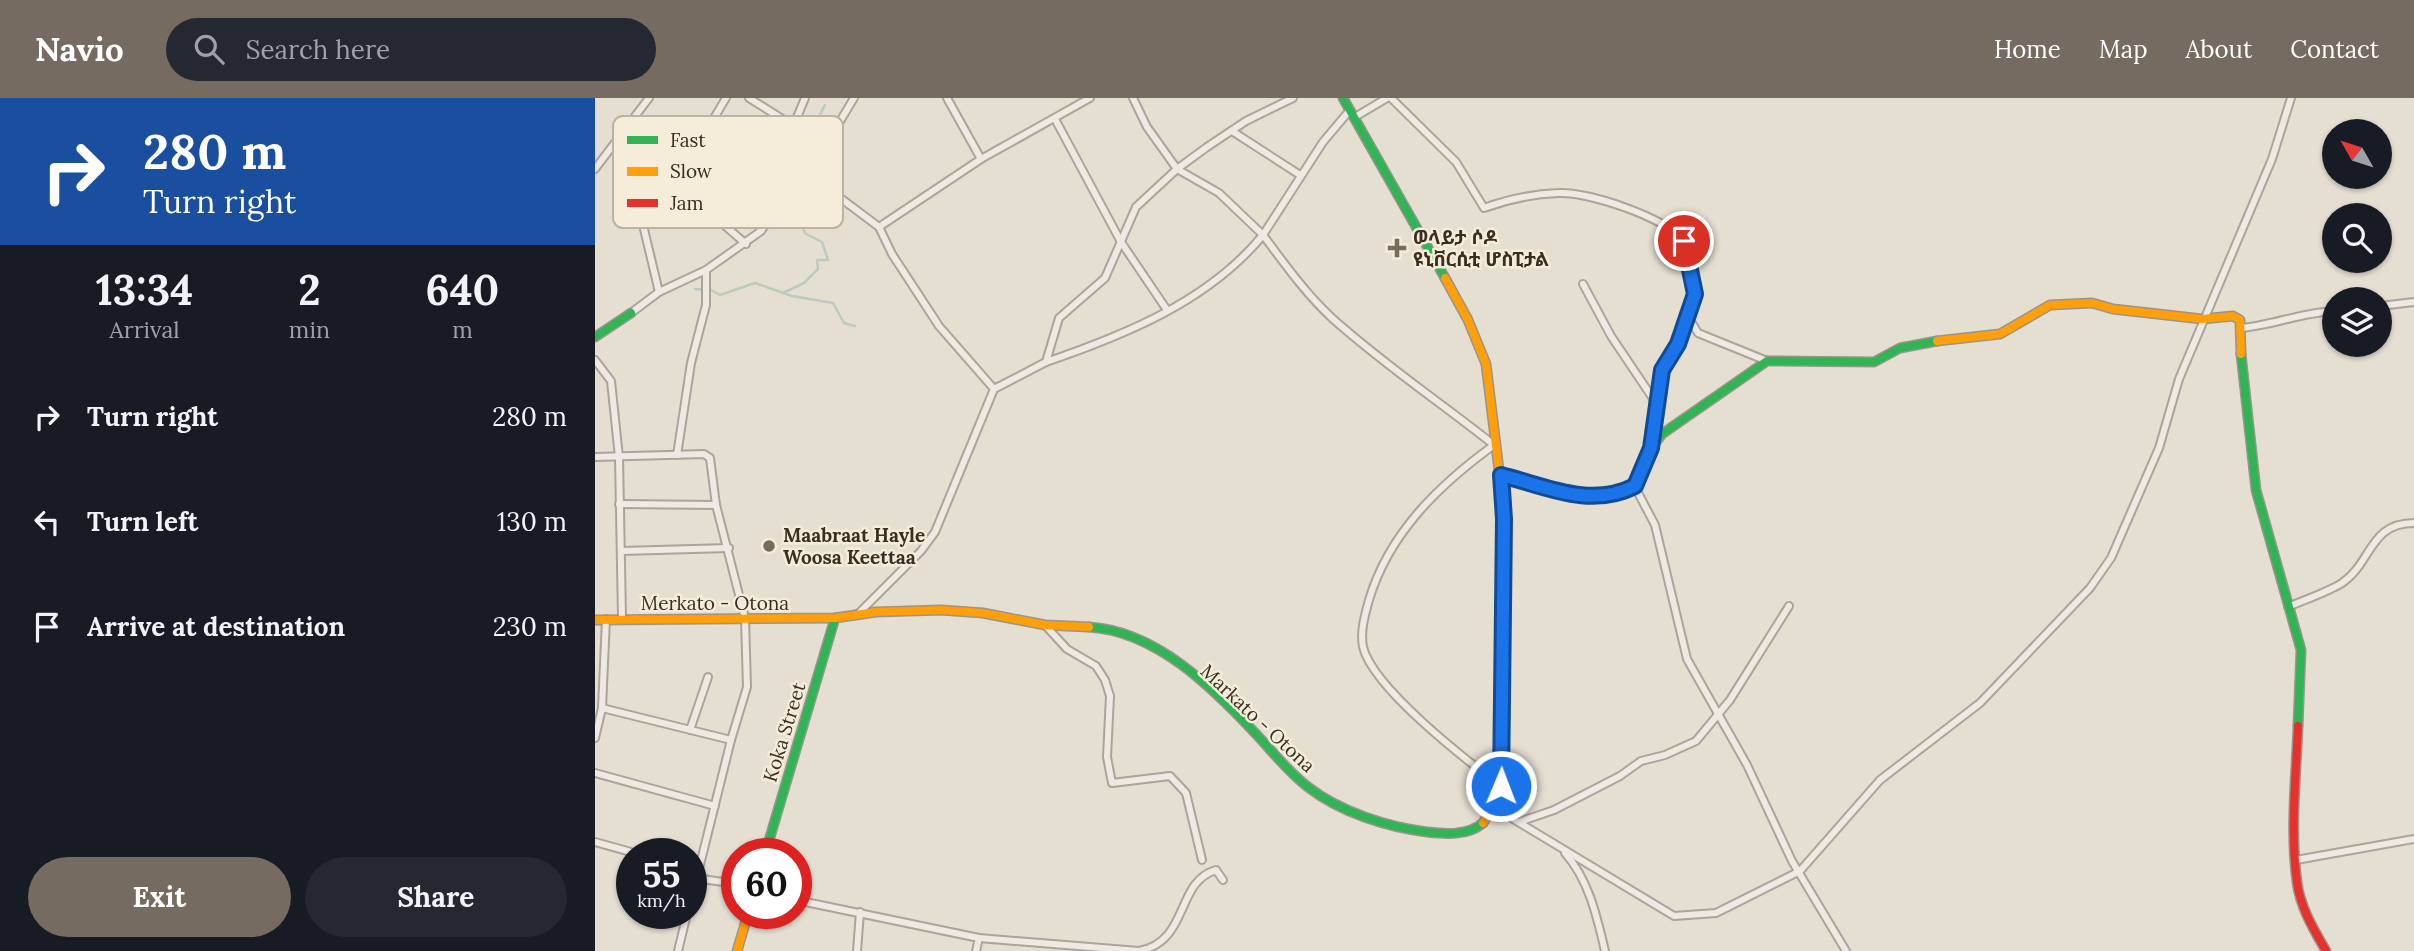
<!DOCTYPE html>
<html lang="en">
<head>
<meta charset="utf-8">
<style>
  :root { --surface:#171b24; --page:#242831; --text:#f1f3f6; --muted:#9ea1a6; --accent:#766b60 }
  body { margin:0; font-family:Lora,"Noto Sans Ethiopic",serif; background:var(--page); color:var(--text); height:100vh; display:flex; flex-direction:column; font-size:26px; white-space:nowrap }
  * { box-sizing:border-box; margin:0 }
  p { font-size:23px; color:var(--muted) }
  .icon { flex:none; width:38px; height:38px; fill:none; stroke:currentColor; stroke-width:2; stroke-linecap:round; stroke-linejoin:round }
  .map { position:relative; flex:1; overflow:hidden }
  .sheet { display:flex; flex-direction:column; background:var(--surface); width:595px }
  .sheet>* { flex:none }
  .banner { background:#1a4fa0; color:#fff; overflow:hidden }
  .needle { width:46px; rotate:309deg }
  .tools { position:absolute; left:1727px; top:21px; display:grid; gap:14px }
  .tools a { display:grid; place-items:center; width:70px; height:70px; border-radius:50%; background:var(--surface); box-shadow:0 2px 5px #0004; font-size:35px }
  .speed { position:absolute; left:21px; top:740px; display:flex; gap:14px; font-size:35px; font-weight:700; text-align:center }
  .speed>* { display:grid; place-content:center; width:91px; height:91px; border-radius:50%; background:var(--surface); box-shadow:0 2px 5px #0004; line-height:1 }
  .speed small { font-size:18px; font-weight:400 }
  .speed .limit { border:10px solid #d22; background:#fff; color:#111 }
  .pin { position:absolute; display:grid; place-items:center; width:60px; height:60px; color:#fff; margin:-30px; border:4px solid #fff; border-radius:50%; box-shadow:0 2px 7px #0007 }
  .me { position:absolute; width:77px; margin:-38px; rotate:1deg; stroke-linejoin:round; filter:drop-shadow(0 0 5px #0008) }
  .turn { display:flex; align-items:center; gap:24px; height:147px; padding:0 28px; font-size:32px }
  .turn .icon { width:91px; height:91px; stroke-width:2.5 }
  .turn b { display:block; font-size:49px; line-height:60px }
  .eta { display:flex; justify-content:space-evenly; align-items:center; height:119px; text-align:center }
  .eta b { font-size:42px; font-weight:700; line-height:49px }
  .button { display:flex; gap:14px; margin-top:auto; padding:14px 28px }
  .button a { flex:1; height:80px; border-radius:42px; background:var(--accent); color:#fff; font-size:28px; font-weight:700; line-height:80px; text-align:center }
  .button a+a { background:var(--page); color:var(--text) }
  ul { padding:0; list-style:none }
  li { display:flex; align-items:center; gap:21px; height:105px; padding:0 28px }
  li div { flex:1 }
  li b { display:block; font-size:26px }
  li em { font-style:normal }
  header { display:flex; align-items:center; gap:42px; box-sizing:border-box; height:98px; padding:0 35px; background:var(--accent); color:#fff }
  header strong { font-size:33px }
  nav { display:flex; gap:38px; margin-inline-start:auto; font-size:24px }
  .search { width:490px; height:63px; background:var(--page); display:flex; align-items:center; gap:18px; box-sizing:border-box; padding:0 24px; border-radius:38px; color:var(--muted); font-size:26px }
  main { display:flex; flex:1; min-height:0 }
  .map>svg:first-child { display:block }
  .lines { fill:none; stroke-linecap:round; stroke-linejoin:round }
  .stream { stroke:#bccbc1; stroke-width:2.5 }
  .street-casing { stroke:#aba49a; stroke-width:10 }
  .fast-casing { stroke:#9b948a; stroke-width:11 }
  .slow-casing { stroke:#9b948a; stroke-width:11 }
  .jam-casing { stroke:#9b948a; stroke-width:11 }
  .street { stroke:#eeeae3; stroke-width:6 }
  .fast { stroke:#30b455; stroke-width:8 }
  .slow { stroke:#ff9f0a; stroke-width:8 }
  .jam { stroke:#e5322d; stroke-width:8 }
  .route-casing { stroke:#114b97; stroke-width:18 }
  .route { stroke:#1a73e8; stroke-width:12 }
  .poi-dot { fill:#766b60; stroke:#f5ecd9; stroke-width:2.5 }
  .labels { text-anchor:middle; stroke-width:5; stroke-linejoin:round; paint-order:stroke }
  .poi-label { font-size:19px; font-weight:bold; fill:#3a2d22; stroke:#f5ecd9; text-anchor:start }
  .street-label { font-size:19px; fill:#3a2d22; stroke:#f5ecd9 }
  .key { fill:#f5ecd9; stroke:#bdb3a2; stroke-width:2 }
  .key-label { font-size:19px; fill:#3a2d22 }
</style>
</head>
<body>
<header>
<strong>Navio</strong>
<div class="search"><svg class="icon" aria-label="search" viewBox="0 0 24 24"><circle cx="10" cy="10" r="6"/><path d="M15 15l6 6"/></svg>Search here</div>
<nav><a>Home</a><a>Map</a><a>About</a><a>Contact</a></nav>
</header>
<main>
<section class="sheet">
<div class="banner">
<div class="turn"><svg class="icon" aria-label="right" viewBox="0 0 24 24"><path d="M7 20v-9h11M14 6l5 5-5 5"/></svg><div><b>280 m</b>Turn right</div></div>
</div>
<div class="eta">
<div><b>13:34</b><p>Arrival</p></div>
<div><b>2</b><p>min</p></div>
<div><b>640</b><p>m</p></div>
</div>
<ul>
<li><svg class="icon" aria-label="right" viewBox="0 0 24 24"><path d="M7 20v-9h11M14 6l5 5-5 5"/></svg><div><b>Turn right</b></div><em>280 m</em></li>
<li><svg class="icon" aria-label="left" viewBox="0 0 24 24"><path d="M17 20v-9H6M10 6l-5 5 5 5"/></svg><div><b>Turn left</b></div><em>130 m</em></li>
<li><svg class="icon" aria-label="arrive" viewBox="0 0 24 24"><path d="M6 21V4h12l-3 4 3 4H6"/></svg><div><b>Arrive at destination</b></div><em>230 m</em></li>
</ul>
<div class="button"><a>Exit</a><a>Share</a></div>
</section>
<div class="map">
<svg width="1819" height="853" viewBox="0 0 1819 853">
  <rect width="100%" height="100%" fill="#e5dfd2"/>
  <g class="lines">
    <g class="stream">
      <polyline points="230,7 214,38 217,57 237,75 238,92"/>
      <polyline points="100,191 116,192 125,197 160,185 197,198 238,205 249,225 260,228"/>
      <polyline points="188,195 209,185 223,171 222,162 233,162 227,144 211,136 207,129 208,118 219,106 233,103 237,98"/>
    </g>
    <defs>
      <g id="street">
        <polyline points="154,0 197,27 203,37 212,69 236,93 284,129 297,156 344,228 399,291"/>
        <polyline points="352,0 386,61"/>
        <polyline points="538,0 552,29 582,71 624,95 668,137 728,44 755,12"/>
        <path d="M796,0L861,64L889,110C911,102 939,96 963,95C992,93 1068,119 1087,141C1103,159 1099,199 1094,220L1103,235L1172,263"/>
        <polyline points="760,19 792,0"/>
        <polyline points="460,21 526,144 572,212"/>
        <polyline points="198,29 210,0"/>
        <polyline points="637,33 705,77"/>
        <polyline points="109,37 186,101"/>
        <polyline points="19,49 43,106 64,194"/>
        <polyline points="0,71 54,0"/>
        <polyline points="73,78 109,37 131,0"/>
        <polyline points="43,106 73,78 151,146"/>
        <polyline points="284,129 386,61 495,0"/>
        <polyline points="988,186 1016,238 1061,305"/>
        <polyline points="1785,208 1819,204"/>
        <polyline points="36,215 64,194 111,172 166,133 201,81 229,50 259,0"/>
        <path d="M1647,230C1679,227 1708,214 1740,213"/>
        <polyline points="0,262 16,283 24,359 27,520"/>
        <path d="M451,264C530,237 614,203 668,137C689,165 710,195 737,220C788,266 845,304 899,347C844,387 794,435 774,502C770,517 765,533 768,549C778,590 871,662 906,688"/>
        <polyline points="1056,349 1067,272 1083,246 1094,220"/>
        <polyline points="82,357 96,265 111,207 111,172"/>
        <polyline points="0,359 109,356 115,360 121,407 150,520 152,589 136,642 96,803"/>
        <polyline points="1040,389 1060,427 1092,561 1152,667 1197,763 1251,853"/>
        <polyline points="24,406 121,407"/>
        <polyline points="26,453 134,450"/>
        <path d="M1693,509C1711,501 1731,495 1747,485C1777,465 1774,425 1819,425"/>
        <polyline points="264,515 326,453 340,434 399,291 451,264 464,220 510,180 541,109 582,71 612,49 651,23 698,0"/>
        <polyline points="450,527 472,551 501,568 510,582 515,598 512,659 517,685 575,678 591,695 607,762"/>
        <polyline points="7,610 136,642"/>
        <polyline points="95,632 113,579"/>
        <polyline points="0,640 7,610 11,521"/>
        <polyline points="0,675 120,708"/>
        <polyline points="900,710 1079,818 1121,815 1205,773 1285,682 1385,605 1495,490 1516,460 1564,350 1584,281 1677,61 1696,0"/>
        <polyline points="924,724 959,712 1025,678 1046,663 1070,657 1101,643 1135,602 1194,508"/>
        <polyline points="0,744 43,756"/>
        <path d="M970,755C994,782 1002,819 1010,853"/>
        <polyline points="1701,762 1819,741"/>
        <polyline points="96,772 107,781 142,786"/>
        <path d="M201,802L384,840L544,853C595,843 580,784 621,772L628,782"/>
        <polyline points="83,853 92,816"/>
        <polyline points="262,853 265,814"/>
        <polyline points="381,853 384,840"/>
      </g>
      <g id="fast">
        <polyline points="748,0 850,180"/>
        <polyline points="0,239 36,215"/>
        <polyline points="1646,256 1661,392 1706,552 1703,628"/>
        <path d="M906,377C952,390 993,406 1040,389L1053,354L1067,336L1172,263L1279,264L1305,250L1342,243"/>
        <path d="M494,529C561,533 617,589 661,636C678,654 693,674 713,689C745,714 792,729 832,734C850,736 873,738 888,725"/>
        <polyline points="170,756 240,520"/>
      </g>
      <g id="slow">
        <polyline points="850,180 873,222 891,266 910,421 905,680 901,704 888,725"/>
        <polyline points="1342,243 1405,236 1455,207 1497,205 1518,211 1607,221 1638,218 1645,222 1646,256"/>
        <polyline points="0,522 240,520 281,514 346,512 388,515 450,527 494,529"/>
        <polyline points="142,853 153,816"/>
      </g>
      <path id="jam" d="M1703,628C1701,680 1695,733 1702,784C1705,809 1719,832 1731,853"/>
    </defs>
    <use href="#street" class="street-casing"/>
    <use href="#fast" class="fast-casing"/>
    <use href="#slow" class="slow-casing"/>
    <use href="#jam" class="jam-casing"/>
    <use href="#street" class="street"/>
    <use href="#fast" class="fast"/>
    <use href="#slow" class="slow"/>
    <use href="#jam" class="jam"/>
  </g>
  <g class="lines">
    <defs>
      <path id="route" d="M906,688L909,421L906,377C950,388 995,411 1040,388L1056,350L1067,272L1083,246L1100,196L1089,143"/>
    </defs>
    <use href="#route" class="route-casing"/>
    <use href="#route" class="route"/>
  </g>
  <g class="poi-dot">
    <path d="M798.5 139.5h7v7h7v7h-7v7h-7v-7h-7v-7h7z"/>
    <circle cx="174" cy="448" r="7"/>
  </g>
  <g class="labels">
    <g class="poi-label">
      <text x="818" y="146">ወላይታ ሶዶ<tspan x="818" dy="22">ዩኒቨርሲቲ ሆስፒታል</tspan></text>
      <text x="188" y="444">Maabraat Hayle<tspan x="188" dy="22">Woosa Keettaa</tspan></text>
    </g>
    <g class="street-label">
      <text x="120" y="512">Merkato - Otona</text>
      <text transform="translate(663 620) rotate(43)" y="7">Markato - Otona</text>
      <text transform="translate(189 634) rotate(-73)" y="7">Koka Street</text>
    </g>
  </g>
  <rect x="18" y="18" width="230" height="112" rx="10" class="key"/>
  <rect x="32" y="38" width="31" height="8" fill="#30b455"/>
  <rect x="32" y="69" width="31" height="9" fill="#ff9f0a"/>
  <rect x="32" y="101" width="31" height="8" fill="#e5322d"/>
  <g class="key-label">
    <text x="75" y="49">Fast</text>
    <text x="75" y="80">Slow</text>
    <text x="75" y="112">Jam</text>
  </g>
</svg>
<div class="tools">
<a><svg class="needle" viewBox="-14 -14 28 28"><path d="M0-13l5 13h-10z" fill="#e53935"/><path d="M0 13l5-13h-10z" fill="#9ea1a6"/></svg></a>
<a><svg class="icon" aria-label="search" viewBox="0 0 24 24"><circle cx="10" cy="10" r="6"/><path d="M15 15l6 6"/></svg></a>
<a><svg class="icon" aria-label="layers" viewBox="0 0 24 24"><path d="M12 4l9 5-9 5-9-5zM3 14l9 5 9-5"/></svg></a>
</div>
<div class="speed"><div>55<small>km/h</small></div><div class="limit">60</div></div>
<div class="pin" style="left:1089px;top:143px;background:#d93025"><svg class="icon" aria-label="arrive" viewBox="0 0 24 24"><path d="M6 21V4h12l-3 4 3 4H6"/></svg></div>
<svg class="me" style="left:906px;top:688px" viewBox="-20 -20 40 40"><circle r="17" fill="#1a73e8" stroke="#fff" stroke-width="3"/><path d="M0-11L8 9 0 5-8 9z" fill="#fff"/></svg>
</div>
</main>
</body>
</html>
